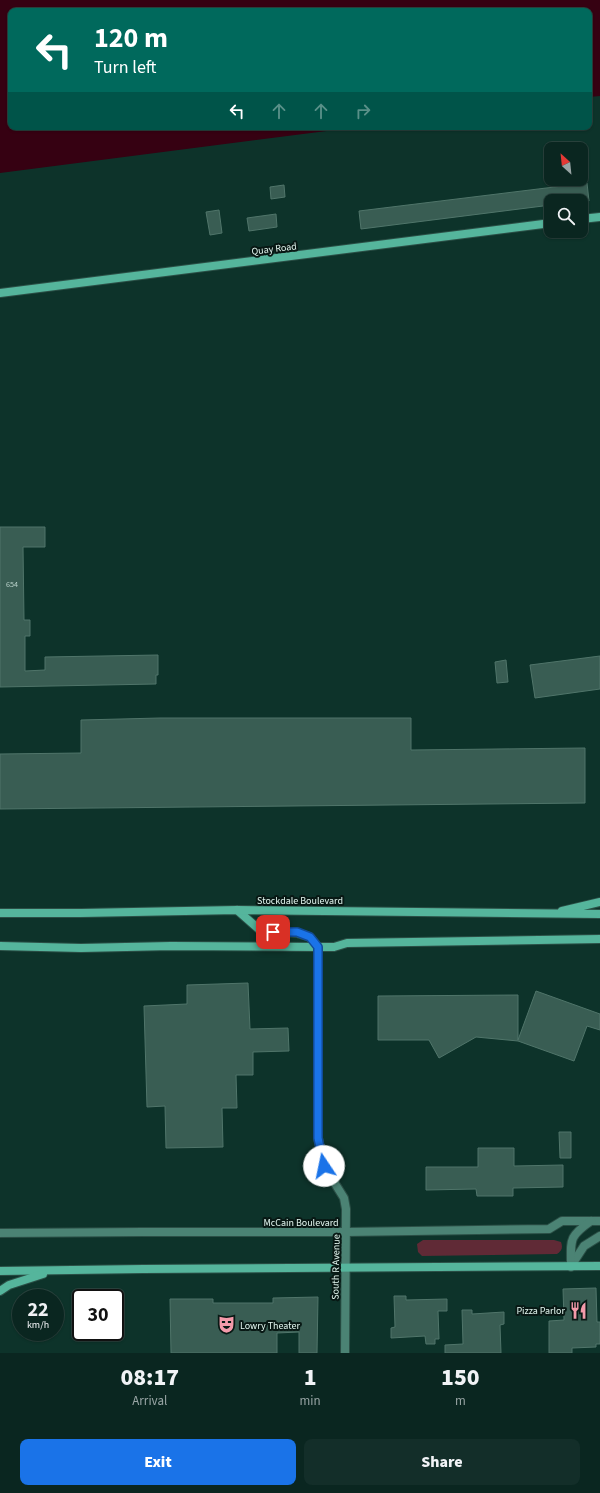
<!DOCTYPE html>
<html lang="en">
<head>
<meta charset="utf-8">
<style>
  :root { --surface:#0a2620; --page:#132e29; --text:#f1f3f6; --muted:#99a5a5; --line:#2a433e; --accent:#1a73e8 }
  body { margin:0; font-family:"Source Sans 3",sans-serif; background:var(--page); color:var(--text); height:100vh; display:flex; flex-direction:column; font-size:15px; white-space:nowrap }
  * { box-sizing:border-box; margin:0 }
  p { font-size:13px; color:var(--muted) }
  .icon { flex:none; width:22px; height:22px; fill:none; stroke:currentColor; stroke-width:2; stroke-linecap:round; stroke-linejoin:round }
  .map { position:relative; height:1353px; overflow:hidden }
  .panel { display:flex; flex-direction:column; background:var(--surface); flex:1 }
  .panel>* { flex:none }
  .top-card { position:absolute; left:8px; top:8px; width:584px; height:122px; border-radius:8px; box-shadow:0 1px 3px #0004,0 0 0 1px var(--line); background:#00695c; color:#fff; overflow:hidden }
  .needle { width:26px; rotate:333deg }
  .controls { position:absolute; left:544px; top:142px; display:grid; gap:8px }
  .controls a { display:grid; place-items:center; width:44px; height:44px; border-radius:8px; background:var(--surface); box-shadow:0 1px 3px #0004,0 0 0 1px var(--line); font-size:20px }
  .speed { position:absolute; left:12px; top:1289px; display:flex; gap:8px; font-size:20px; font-weight:700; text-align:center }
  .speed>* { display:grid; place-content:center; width:52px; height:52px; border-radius:50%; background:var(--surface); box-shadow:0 1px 3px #0004,0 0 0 1px var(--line); line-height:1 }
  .speed small { font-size:10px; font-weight:400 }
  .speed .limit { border:2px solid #111; border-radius:6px; background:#fff; color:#111 }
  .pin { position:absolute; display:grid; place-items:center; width:34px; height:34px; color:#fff; margin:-17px; border-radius:8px; box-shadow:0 2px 6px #0006 }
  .me { position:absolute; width:44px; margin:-22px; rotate:349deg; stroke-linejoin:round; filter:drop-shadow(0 0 3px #0008) }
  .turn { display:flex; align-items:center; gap:14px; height:84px; padding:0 20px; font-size:18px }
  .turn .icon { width:52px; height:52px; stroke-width:2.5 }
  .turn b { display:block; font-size:28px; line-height:34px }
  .lanes { display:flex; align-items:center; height:38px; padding:0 20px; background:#0003; justify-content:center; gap:20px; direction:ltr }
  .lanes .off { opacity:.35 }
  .eta { display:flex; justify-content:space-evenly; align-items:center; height:68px; text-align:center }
  .eta b { font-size:24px; font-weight:800; line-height:28px }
  .cta { display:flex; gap:8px; margin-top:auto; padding:8px 20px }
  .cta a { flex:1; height:46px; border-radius:8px; background:var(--accent); color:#fff; font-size:16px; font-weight:800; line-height:46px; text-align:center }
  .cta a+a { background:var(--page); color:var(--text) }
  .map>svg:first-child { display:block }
  .green { fill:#602a36 }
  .water { fill:#360112 }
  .building { fill:#395d53; stroke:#50756a }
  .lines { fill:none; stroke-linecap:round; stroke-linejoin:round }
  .minor-casing { stroke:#2b4f46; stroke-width:10 }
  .tertiary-casing { stroke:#2b4f46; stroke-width:10 }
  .secondary-casing { stroke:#2b4f46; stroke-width:10 }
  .minor { stroke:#4b8374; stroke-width:8 }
  .tertiary { stroke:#4b8374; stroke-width:8 }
  .secondary { stroke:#55b59c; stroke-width:8 }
  .route-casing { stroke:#114b97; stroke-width:10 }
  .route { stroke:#1a73e8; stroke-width:7 }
  .labels { text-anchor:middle; stroke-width:4; stroke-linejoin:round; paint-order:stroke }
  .number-label { font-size:8px; fill:#b9d1ca }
  .street-label { font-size:10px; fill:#e4f8f1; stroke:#081814 }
  .poi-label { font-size:10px; fill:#e4f8f1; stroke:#081814; text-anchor:end }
</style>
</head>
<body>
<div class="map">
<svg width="600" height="1353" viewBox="0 0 600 1353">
  <rect width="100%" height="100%" fill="#0d332a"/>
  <path class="green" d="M423,1240H554L561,1242C563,1248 562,1250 557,1254L422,1256L418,1252L417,1244Z"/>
  <polygon class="water" points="0,0 600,0 600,96 589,97 589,11 11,11 11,127 358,127 0,173"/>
  <g class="building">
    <polygon points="587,183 589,201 551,201 551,205 361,229 359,211"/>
    <polygon points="284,185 285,197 271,199 270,187"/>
    <polygon points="219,210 222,233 210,235 206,212"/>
    <polygon points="276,214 277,227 249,231 247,218"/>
    <polygon points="0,527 45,527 45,547 23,547 24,620 30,620 30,636 25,636 25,671 45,670 45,657 158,655 158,675 156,675 156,684 0,687"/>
    <polygon points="600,656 600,689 535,698 530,665"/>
    <polygon points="506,660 508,682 497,683 495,662"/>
    <polygon points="160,718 411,718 411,750 585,748 585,803 0,809 0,754 81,753 81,720"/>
    <polygon points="248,983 250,1029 288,1028 289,1051 253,1052 253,1075 236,1075 237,1108 222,1108 223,1147 166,1148 165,1106 147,1107 144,1006 187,1004 187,985"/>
    <polygon points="536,991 600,1014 600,1030 587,1026 574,1061 518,1041 476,1037 439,1058 429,1040 378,1040 378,996 518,995 518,1040"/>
    <polygon points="559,1132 571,1132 571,1158 560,1158"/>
    <polygon points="478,1148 514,1148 514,1166 563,1165 563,1187 513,1188 513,1196 477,1196 476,1189 426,1190 426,1167 478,1167"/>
    <polygon points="596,1288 597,1322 600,1322 600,1344 596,1344 596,1347 572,1348 572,1353 549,1353 549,1321 564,1320 563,1289"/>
    <polygon points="394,1296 406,1296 406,1300 447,1299 447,1311 438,1311 439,1339 435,1339 435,1344 426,1344 425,1336 391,1338 391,1328 395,1327"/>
    <polygon points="318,1297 317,1353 299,1353 299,1332 277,1333 277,1353 171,1353 170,1299 213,1299 213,1303 273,1303 273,1298"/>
    <polygon points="462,1310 472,1310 472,1314 504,1312 504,1324 500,1325 501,1353 445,1353 445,1345 463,1344"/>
  </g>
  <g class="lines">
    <defs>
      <polyline id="minor" points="318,947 318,1138 324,1166 344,1198 346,1209 345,1353"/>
      <g id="tertiary">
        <polyline points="0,1233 143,1232 346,1232 549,1229 562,1221 600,1221"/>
        <polyline points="571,1266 584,1246 600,1236"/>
        <path d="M571,1267C571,1240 568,1237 591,1221"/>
      </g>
      <g id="secondary">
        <polyline points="581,219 600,217"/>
        <polyline points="0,293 551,223"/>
        <polyline points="237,910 261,931 297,933 310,937 318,947"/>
        <polyline points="562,911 600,902"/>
        <polyline points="0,913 81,913 237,910 600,914"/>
        <polyline points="0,946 81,948 171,946 318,947 334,947 347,943 600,939"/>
        <polyline points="0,1271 143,1269 600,1266"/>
        <polyline points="0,1291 9,1285 43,1274"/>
      </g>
    </defs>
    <use href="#minor" class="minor-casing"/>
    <use href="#tertiary" class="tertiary-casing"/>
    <use href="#secondary" class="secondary-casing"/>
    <use href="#minor" class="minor"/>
    <use href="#tertiary" class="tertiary"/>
    <use href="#secondary" class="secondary"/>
  </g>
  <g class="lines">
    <defs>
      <polyline id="route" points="273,932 297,932 310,937 318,947 318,1138 324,1166"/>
    </defs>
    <use href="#route" class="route-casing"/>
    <use href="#route" class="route"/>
  </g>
  <defs>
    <symbol id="restaurant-bare" viewBox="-9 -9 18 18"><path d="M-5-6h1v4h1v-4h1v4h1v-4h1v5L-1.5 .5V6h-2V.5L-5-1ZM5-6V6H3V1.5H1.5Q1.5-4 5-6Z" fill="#f39aaa" stroke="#081814" stroke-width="2.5" paint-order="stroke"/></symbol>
    <symbol id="theatre-bare" viewBox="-9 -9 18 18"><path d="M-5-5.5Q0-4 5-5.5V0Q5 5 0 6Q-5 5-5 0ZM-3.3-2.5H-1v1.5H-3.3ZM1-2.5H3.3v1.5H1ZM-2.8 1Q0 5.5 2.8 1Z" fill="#f39aaa" stroke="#081814" stroke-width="2.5" paint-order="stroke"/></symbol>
  </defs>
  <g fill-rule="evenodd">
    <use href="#restaurant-bare" x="566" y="1298" width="25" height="25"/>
    <use href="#theatre-bare" x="214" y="1312" width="25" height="25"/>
  </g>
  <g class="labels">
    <g class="number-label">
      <text x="12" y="587">654</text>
    </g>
    <g class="street-label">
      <text transform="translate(274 248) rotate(-7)" y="4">Quay Road</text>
      <text x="300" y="904">Stockdale Boulevard</text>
      <text x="301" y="1226">McCain Boulevard</text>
      <text transform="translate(335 1267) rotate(-89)" y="4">South R Avenue</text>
    </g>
    <g class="poi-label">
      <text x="565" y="1314">Pizza Parlor</text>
      <text x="240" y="1329" text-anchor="start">Lowry Theater</text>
    </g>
  </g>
</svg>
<div class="controls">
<a><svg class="needle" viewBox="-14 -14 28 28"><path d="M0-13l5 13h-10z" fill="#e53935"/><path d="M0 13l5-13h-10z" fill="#99a5a5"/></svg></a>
<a><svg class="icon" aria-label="search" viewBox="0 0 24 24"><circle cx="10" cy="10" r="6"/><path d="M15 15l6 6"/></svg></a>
</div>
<div class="speed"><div>22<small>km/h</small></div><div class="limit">30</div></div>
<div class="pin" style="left:273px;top:932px;background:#d93025"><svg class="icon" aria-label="arrive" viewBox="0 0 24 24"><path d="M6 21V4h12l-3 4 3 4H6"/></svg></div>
<svg class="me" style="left:324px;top:1166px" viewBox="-20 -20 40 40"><circle r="19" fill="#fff"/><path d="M0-13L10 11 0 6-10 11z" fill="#1a73e8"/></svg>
<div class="top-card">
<div class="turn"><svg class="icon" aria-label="left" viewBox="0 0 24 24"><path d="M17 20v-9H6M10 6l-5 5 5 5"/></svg><div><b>120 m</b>Turn left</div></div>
<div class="lanes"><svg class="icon" aria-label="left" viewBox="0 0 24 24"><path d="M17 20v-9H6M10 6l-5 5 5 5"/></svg><svg class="icon off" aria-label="ahead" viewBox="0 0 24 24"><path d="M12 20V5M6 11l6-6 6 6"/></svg><svg class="icon off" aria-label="ahead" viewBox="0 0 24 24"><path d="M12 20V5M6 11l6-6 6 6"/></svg><svg class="icon off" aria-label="right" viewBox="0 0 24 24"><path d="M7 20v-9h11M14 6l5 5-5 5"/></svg></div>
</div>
</div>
<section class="panel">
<div class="eta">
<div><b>08:17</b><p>Arrival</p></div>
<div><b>1</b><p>min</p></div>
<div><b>150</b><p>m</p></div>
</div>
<div class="cta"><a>Exit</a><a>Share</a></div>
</section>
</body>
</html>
